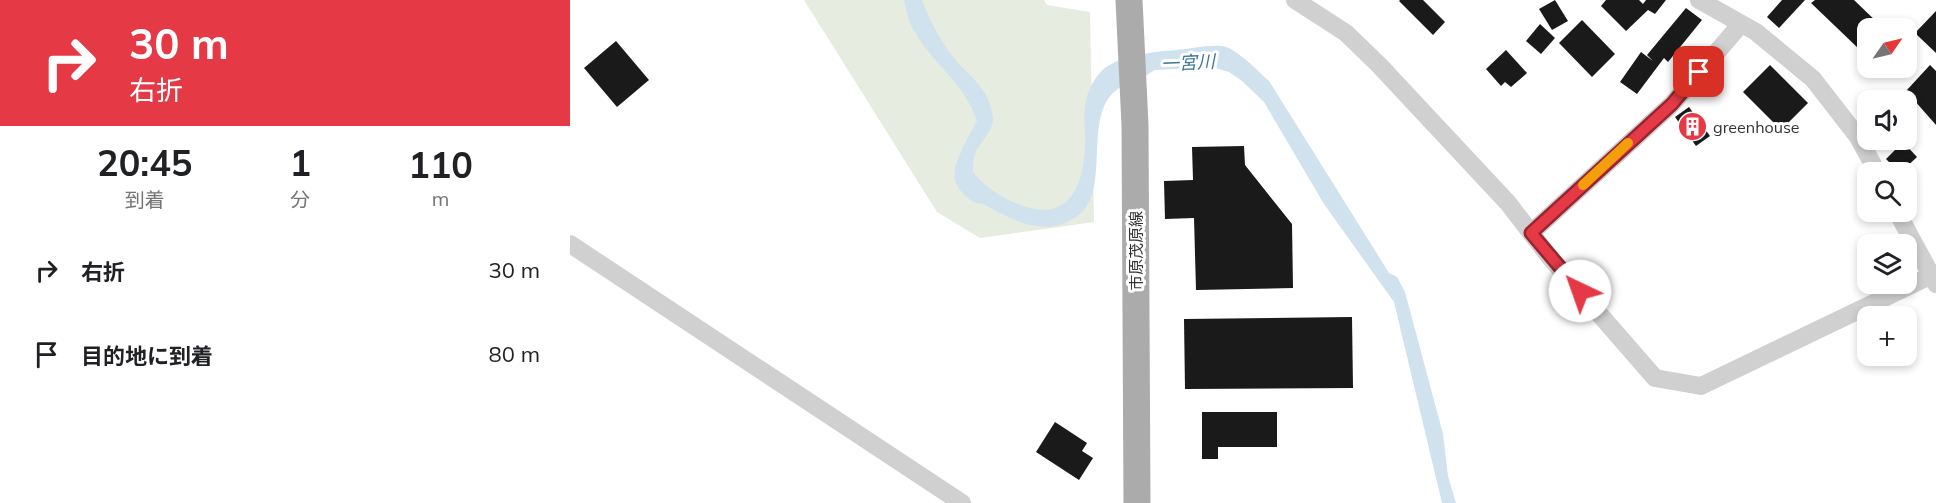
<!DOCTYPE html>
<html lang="ja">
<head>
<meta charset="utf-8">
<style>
  :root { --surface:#fff; --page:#f6f6f6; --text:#202124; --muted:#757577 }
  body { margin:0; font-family:Mulish,"Noto Sans JP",sans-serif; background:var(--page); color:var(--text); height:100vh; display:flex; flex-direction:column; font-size:22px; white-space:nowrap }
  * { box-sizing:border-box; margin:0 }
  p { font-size:20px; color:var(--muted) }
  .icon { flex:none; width:33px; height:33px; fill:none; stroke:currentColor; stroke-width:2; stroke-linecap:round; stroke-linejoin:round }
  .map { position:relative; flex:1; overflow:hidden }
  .panel { display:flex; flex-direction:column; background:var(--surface); width:570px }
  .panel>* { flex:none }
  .banner { background:#e63946; color:#fff; overflow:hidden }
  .needle { width:39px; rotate:56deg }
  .buttons { position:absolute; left:1287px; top:18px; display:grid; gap:12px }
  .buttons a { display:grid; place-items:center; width:60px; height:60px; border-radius:12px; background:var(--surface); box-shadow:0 3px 9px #0003; font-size:30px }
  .pin { position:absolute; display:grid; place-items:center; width:51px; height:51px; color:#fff; margin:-26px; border-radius:12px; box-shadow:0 3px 9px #0006 }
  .me { position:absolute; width:66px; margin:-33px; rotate:318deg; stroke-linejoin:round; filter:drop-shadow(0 0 4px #0008) }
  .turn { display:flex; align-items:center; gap:21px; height:126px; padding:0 30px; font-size:27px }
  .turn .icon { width:78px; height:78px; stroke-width:2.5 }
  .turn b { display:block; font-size:42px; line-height:51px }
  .eta { display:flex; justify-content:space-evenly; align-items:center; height:102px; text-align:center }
  .eta b { font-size:36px; font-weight:700; line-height:42px }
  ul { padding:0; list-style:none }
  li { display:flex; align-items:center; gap:18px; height:84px; padding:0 30px }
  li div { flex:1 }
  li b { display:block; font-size:22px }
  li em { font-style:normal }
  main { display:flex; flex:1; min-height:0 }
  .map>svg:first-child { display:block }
  .green { fill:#e6ecdf }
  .water { fill:#cfe2ee }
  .building { fill:#1a1a1a }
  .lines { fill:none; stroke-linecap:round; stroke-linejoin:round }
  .minor { stroke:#d0d0d0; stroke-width:18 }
  .primary { stroke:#ababab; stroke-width:27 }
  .route-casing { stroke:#96252e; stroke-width:15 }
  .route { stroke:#e63946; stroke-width:10 }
  .slow { stroke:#f59e0b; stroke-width:10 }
  .labels { text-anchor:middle; stroke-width:6; stroke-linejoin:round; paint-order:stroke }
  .poi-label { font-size:16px; fill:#333; stroke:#fff; text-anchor:start }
  .street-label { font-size:16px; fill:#333; stroke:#fff }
  .water-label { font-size:18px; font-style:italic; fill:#3f7597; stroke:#fff }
</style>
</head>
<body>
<main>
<section class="panel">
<div class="banner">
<div class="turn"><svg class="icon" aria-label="right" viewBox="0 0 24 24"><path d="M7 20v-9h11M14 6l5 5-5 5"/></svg><div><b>30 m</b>右折</div></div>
</div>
<div class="eta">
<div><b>20:45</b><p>到着</p></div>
<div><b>1</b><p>分</p></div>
<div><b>110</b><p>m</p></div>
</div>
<ul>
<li><svg class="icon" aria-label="right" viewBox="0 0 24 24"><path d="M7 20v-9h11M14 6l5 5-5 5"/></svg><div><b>右折</b></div><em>30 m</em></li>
<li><svg class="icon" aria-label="arrive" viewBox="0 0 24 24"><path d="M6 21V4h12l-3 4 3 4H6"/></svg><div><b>目的地に到着</b></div><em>80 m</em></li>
</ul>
</section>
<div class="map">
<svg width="1366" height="503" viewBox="0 0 1366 503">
  <rect width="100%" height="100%" fill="#fff"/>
  <polygon class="green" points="234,0 474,0 477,5 520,12 524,222 410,238 367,212"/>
  <path class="water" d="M334,0H352C360,21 369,39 383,57C399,76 420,89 423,117C424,133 407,143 404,158C403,162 403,167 403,172C417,190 438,202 460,208C504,219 514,178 515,144C516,132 513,120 515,108C516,96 521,83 529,74C544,55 583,52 606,50C620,49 637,45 652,46C665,47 689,72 699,81L819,273L827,277L835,292L873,434L878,476L886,503H872L824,302L754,204L694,102L672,81L659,72L642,67L585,70L575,76L570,75C562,81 550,86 543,93C515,119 539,190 511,213C478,240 447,222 415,205C409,202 412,205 406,203C398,200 387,189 385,180C381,165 400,135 407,121C395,82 357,60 340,23C337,16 336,7 334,0Z"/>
  <g class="building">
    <polygon points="830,0 853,0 875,22 863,35 829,1"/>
    <polygon points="985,0 998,21 982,30 969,9"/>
    <polygon points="1036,0 1069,0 1073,4 1076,0 1096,0 1085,14 1078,10 1056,31 1031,6"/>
    <polygon points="1212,0 1235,0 1209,28 1197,17"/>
    <polygon points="1245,0 1284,0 1310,25 1308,28 1298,28 1298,40 1289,49 1241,3"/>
    <polygon points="1116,8 1132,20 1098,62 1094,58 1067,94 1050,82 1071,52 1083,61 1077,55"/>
    <polygon points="1366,11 1366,53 1345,33"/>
    <polygon points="1012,20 1045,54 1022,77 989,43"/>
    <polygon points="970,24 985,38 971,54 956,41"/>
    <polygon points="46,41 79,80 47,107 14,68"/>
    <polygon points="936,50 957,73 941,87 935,82 931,86 916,69"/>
    <polygon points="1200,65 1238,103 1211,130 1173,92"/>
    <polygon points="1360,65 1366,71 1366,125 1336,91"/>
    <polygon points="1119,107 1140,136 1126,146 1105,117"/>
    <polygon points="1336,131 1340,139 1319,150 1313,140 1336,140"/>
    <polygon points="1333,142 1347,157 1331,172 1329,172 1316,159"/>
    <polygon points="674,146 675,165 722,224 723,288 626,290 624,218 595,219 594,181 623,180 622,147"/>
    <polygon points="782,317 783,388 615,389 614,319"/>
    <polygon points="632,412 707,412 707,447 648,447 648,459 632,459"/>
    <polygon points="485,422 517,443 512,451 523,458 509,480 466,452"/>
  </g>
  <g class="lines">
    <g class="minor">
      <polyline points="725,0 776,33 809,65 938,203 978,255 1085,378 1131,386 1366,273"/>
      <polyline points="1129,0 1186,32 1243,79 1288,137 1307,172"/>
      <polyline points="1327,212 1366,284"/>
      <polyline points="961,233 1102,104 1171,24"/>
      <polyline points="0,244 392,503"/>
    </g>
    <polyline class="primary" points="559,0 565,125 567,503"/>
  </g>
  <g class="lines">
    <defs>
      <polyline id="route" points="1010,291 961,233 1102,104 1129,72"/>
    </defs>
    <use href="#route" class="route-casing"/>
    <use href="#route" class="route"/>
    <polyline class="slow" points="1013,185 1058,143"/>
  </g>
  <defs>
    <symbol id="building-disc" viewBox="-11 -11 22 22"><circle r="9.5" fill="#e63946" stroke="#fff"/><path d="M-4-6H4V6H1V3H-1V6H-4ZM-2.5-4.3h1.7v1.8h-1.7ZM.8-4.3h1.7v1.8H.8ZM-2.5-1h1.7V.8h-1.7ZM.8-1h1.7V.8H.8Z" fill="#fff"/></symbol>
  </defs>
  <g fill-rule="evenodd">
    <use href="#building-disc" x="1106" y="110" width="33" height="33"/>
  </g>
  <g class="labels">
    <g class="poi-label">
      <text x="1143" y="133">greenhouse</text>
    </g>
    <g class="street-label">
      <text transform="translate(566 251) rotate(-90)" y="6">市原茂原線</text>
    </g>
    <g class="water-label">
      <text transform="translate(618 63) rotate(-3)" y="6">一宮川</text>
    </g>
  </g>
</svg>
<div class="buttons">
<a><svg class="needle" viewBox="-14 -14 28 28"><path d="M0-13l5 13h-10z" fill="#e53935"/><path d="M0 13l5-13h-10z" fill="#757577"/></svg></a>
<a><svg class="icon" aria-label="sound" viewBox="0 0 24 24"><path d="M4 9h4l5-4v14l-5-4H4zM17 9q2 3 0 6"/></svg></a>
<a><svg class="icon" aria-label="search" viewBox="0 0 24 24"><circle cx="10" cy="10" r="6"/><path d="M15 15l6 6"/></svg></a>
<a><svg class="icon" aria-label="layers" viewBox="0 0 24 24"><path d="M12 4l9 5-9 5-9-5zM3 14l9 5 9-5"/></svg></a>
<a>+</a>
</div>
<div class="pin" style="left:1129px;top:72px;background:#d93025"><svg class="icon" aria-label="arrive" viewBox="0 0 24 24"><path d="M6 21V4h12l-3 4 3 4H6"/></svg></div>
<svg class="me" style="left:1010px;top:291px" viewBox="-20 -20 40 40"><circle r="19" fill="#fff"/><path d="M0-13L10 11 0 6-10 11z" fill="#e63946"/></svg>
</div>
</main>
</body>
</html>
